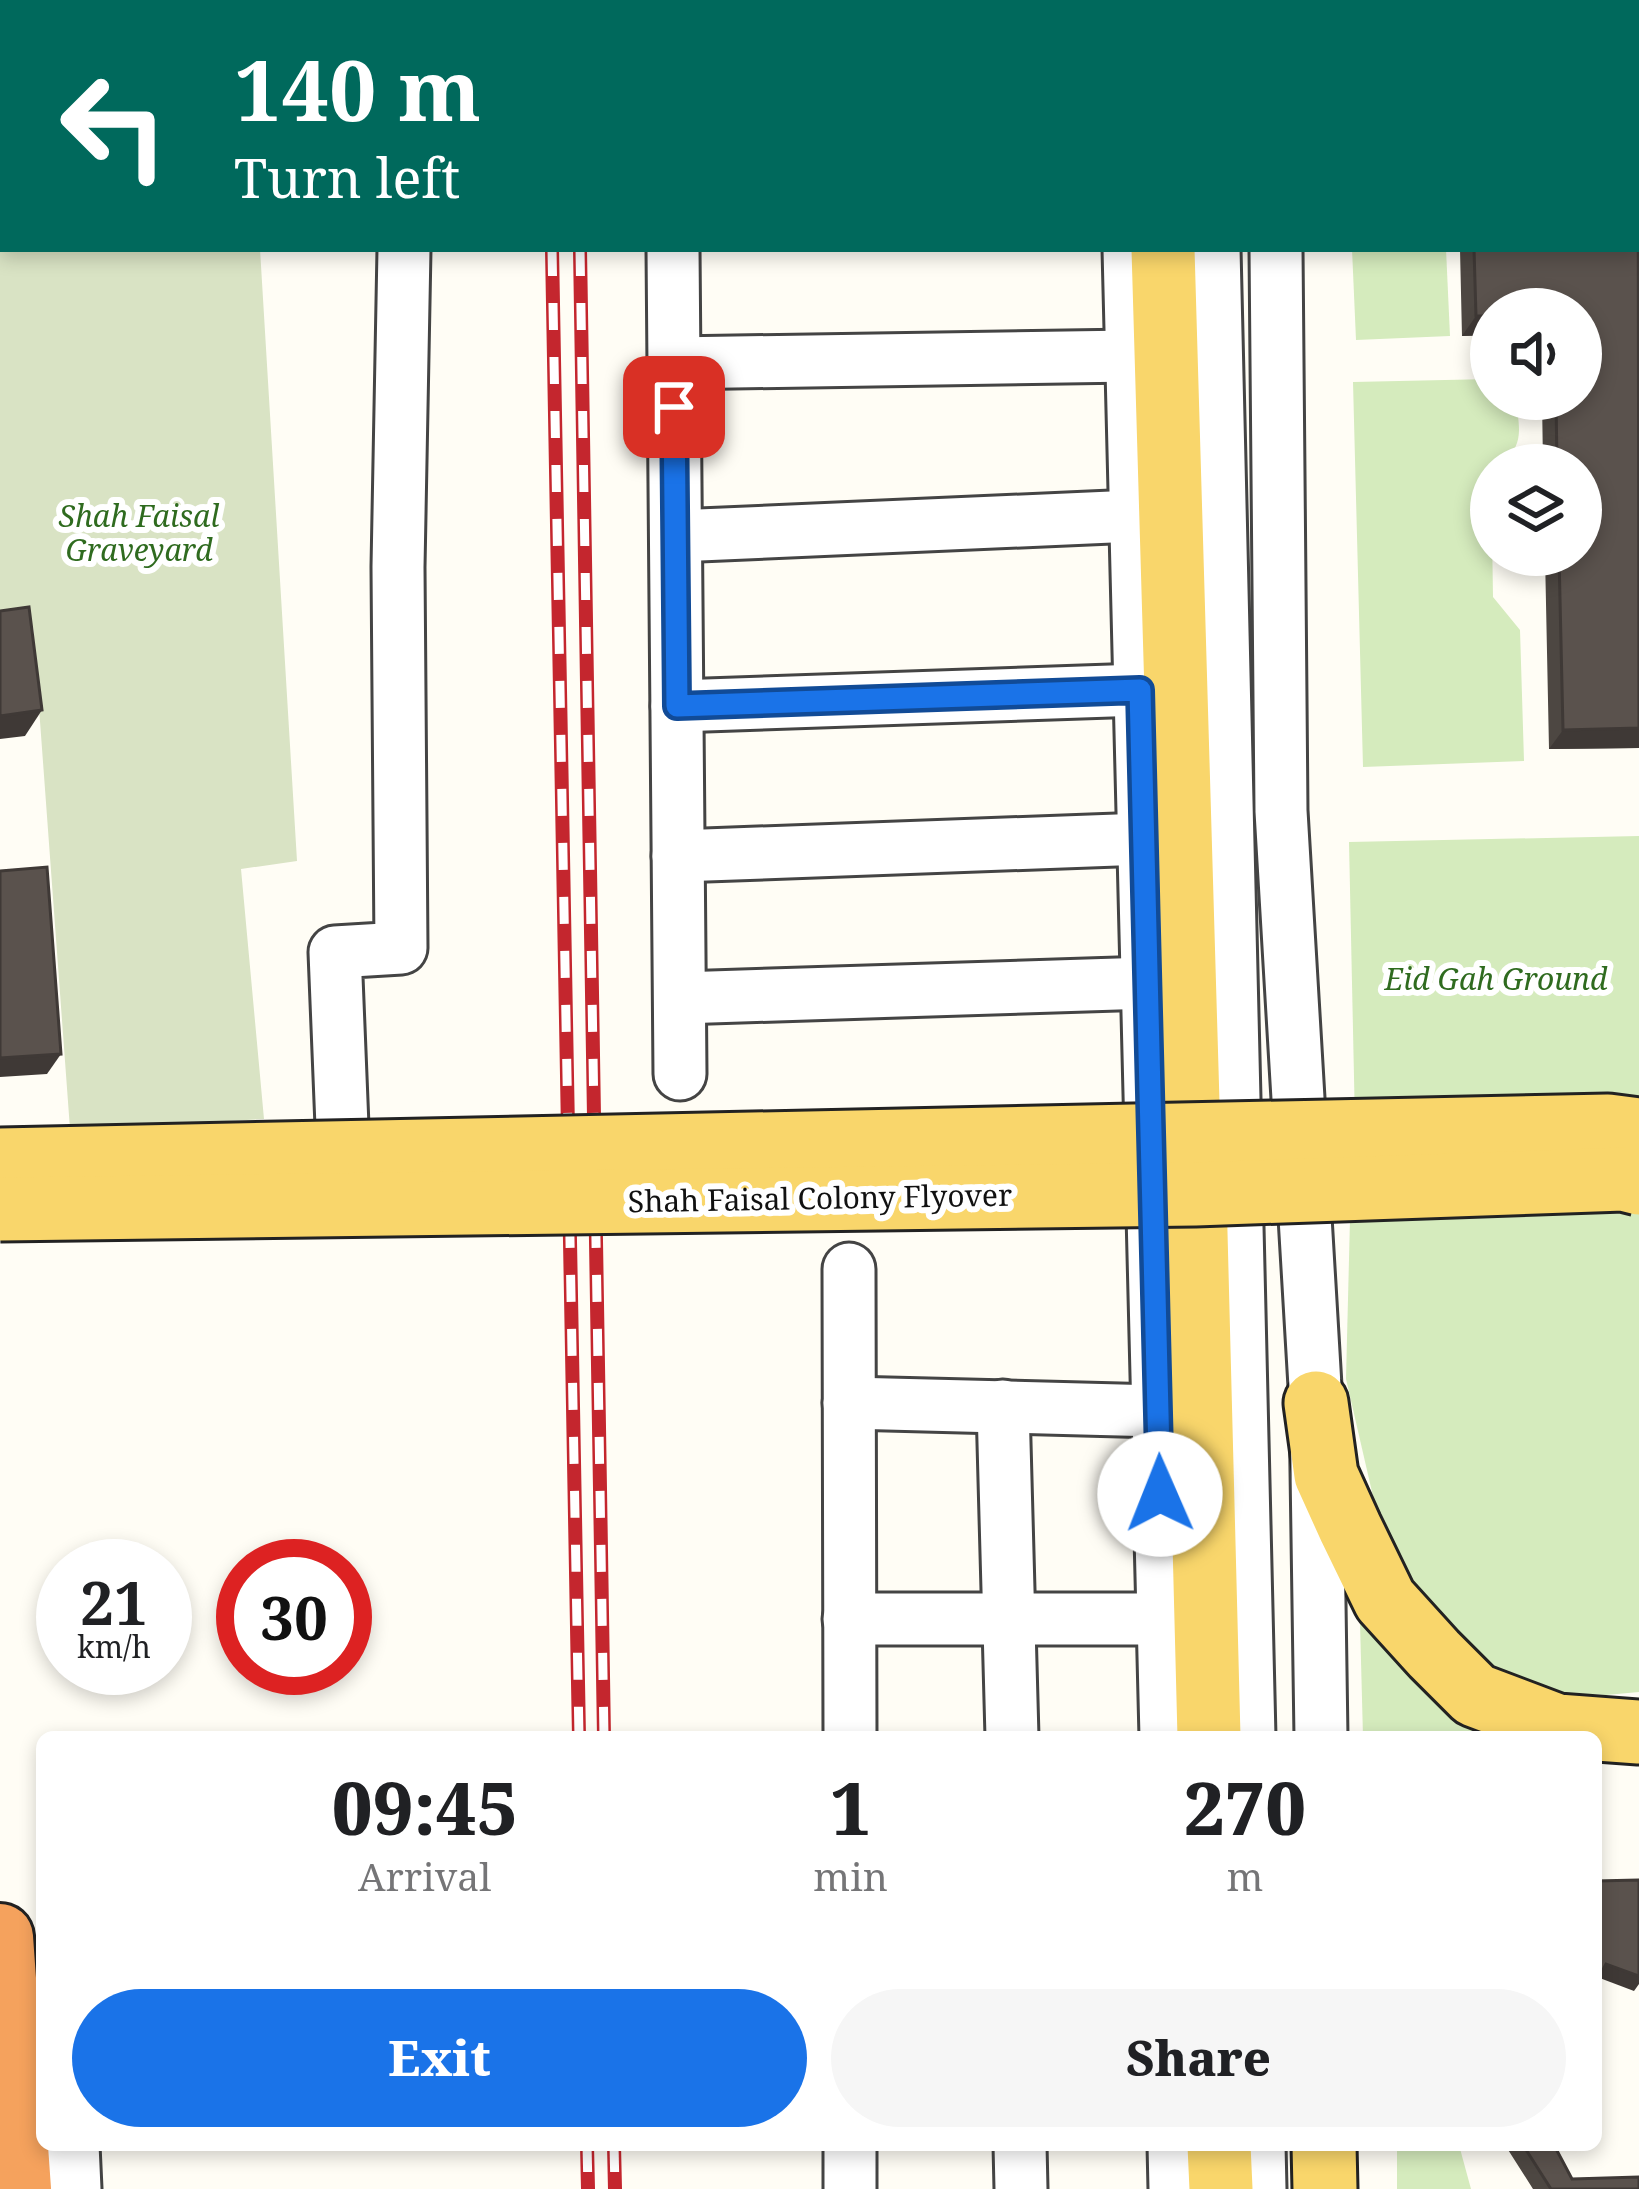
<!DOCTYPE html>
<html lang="en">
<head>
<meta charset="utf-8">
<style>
  :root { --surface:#fff; --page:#f6f6f6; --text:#202124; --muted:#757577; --accent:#1a73e8 }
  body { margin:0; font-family:"Noto Serif",serif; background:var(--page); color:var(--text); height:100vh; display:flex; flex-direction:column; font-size:45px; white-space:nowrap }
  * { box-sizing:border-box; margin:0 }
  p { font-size:39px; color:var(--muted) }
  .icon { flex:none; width:66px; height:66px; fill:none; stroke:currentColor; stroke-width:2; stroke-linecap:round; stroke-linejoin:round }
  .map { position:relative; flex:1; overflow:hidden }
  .side { position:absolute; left:36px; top:1731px; width:1566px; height:420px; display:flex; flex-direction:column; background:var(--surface); border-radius:18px; box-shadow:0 6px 18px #0003 }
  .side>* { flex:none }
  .banner { position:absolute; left:0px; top:0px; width:1641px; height:252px; box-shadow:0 6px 18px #0003; background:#00695c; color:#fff; overflow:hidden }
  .buttons { position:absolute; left:1470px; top:288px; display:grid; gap:24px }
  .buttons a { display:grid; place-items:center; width:132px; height:132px; border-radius:50%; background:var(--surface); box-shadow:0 6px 18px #0003; font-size:60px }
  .speed { position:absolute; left:36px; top:1539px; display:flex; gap:24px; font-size:60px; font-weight:700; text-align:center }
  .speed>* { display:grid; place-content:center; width:156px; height:156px; border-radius:50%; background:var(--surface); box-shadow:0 6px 18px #0003; line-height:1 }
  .speed small { font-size:30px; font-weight:400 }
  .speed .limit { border:18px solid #d22; background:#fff; color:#111 }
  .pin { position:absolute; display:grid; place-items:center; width:102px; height:102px; color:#fff; margin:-51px; border-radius:24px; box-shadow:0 6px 18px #0006 }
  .me { position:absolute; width:132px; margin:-66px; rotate:359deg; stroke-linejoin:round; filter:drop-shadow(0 0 9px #0008) }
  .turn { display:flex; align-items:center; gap:42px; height:252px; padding:0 36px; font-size:54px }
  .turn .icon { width:156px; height:156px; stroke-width:2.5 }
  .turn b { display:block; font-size:84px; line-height:102px }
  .eta { display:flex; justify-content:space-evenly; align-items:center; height:204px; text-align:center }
  .eta b { font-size:72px; font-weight:800; line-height:84px }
  .primary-button { display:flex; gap:24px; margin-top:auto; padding:24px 36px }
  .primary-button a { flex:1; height:138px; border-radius:72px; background:var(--accent); color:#fff; font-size:48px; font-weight:800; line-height:138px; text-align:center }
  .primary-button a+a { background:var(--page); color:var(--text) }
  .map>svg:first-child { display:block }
  .green { fill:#d5ebbd }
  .cemetery { fill:#d9e3c4 }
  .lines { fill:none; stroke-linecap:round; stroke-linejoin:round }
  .minor-casing { stroke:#444; stroke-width:57 }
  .major-casing { stroke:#222; stroke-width:69 }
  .highway-casing { stroke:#222; stroke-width:72 }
  .minor { stroke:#fff; stroke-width:51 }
  .major { stroke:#f9d66b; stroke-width:63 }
  .highway { stroke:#f5a25d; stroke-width:66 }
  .rail-casing { stroke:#c4262e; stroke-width:14 }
  .rail { stroke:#fff; stroke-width:9; stroke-dasharray:27; stroke-linecap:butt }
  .major-bridge-casing { stroke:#222; stroke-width:69; stroke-linecap:butt }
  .major-bridge { stroke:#f9d66b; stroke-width:63 }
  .wall { fill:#4d4742 }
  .shaded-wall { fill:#3f3936 }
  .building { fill:#5a524d; stroke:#3f3936; stroke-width:3 }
  .route-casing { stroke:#114b97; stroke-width:30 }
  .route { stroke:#1a73e8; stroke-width:21 }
  .labels { text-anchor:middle; stroke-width:12; stroke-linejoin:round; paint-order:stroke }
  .park-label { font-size:30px; font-style:italic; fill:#2f6b1f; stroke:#fff }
  .street-label { font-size:30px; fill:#111; stroke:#fff }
</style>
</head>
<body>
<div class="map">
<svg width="1639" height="2189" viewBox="0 0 1639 2189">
  <rect width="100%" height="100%" fill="#fffdf5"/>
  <g class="green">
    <polygon points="1352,249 1446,249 1450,336 1356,340"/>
    <path d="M1491,379V399H1516C1519,429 1525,442 1502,465H1491L1493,597L1520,630L1524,761L1363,767L1353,382Z"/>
    <polygon points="1639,836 1639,1117 1355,1124 1349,842"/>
    <polygon points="1617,1210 1639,1214 1639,1692 1606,1695 1561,1693 1510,1681 1462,1650 1415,1599 1384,1544 1346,1379 1350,1219"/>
    <polygon points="1359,1584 1555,1737 1363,1737"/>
    <polygon points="1397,2145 1459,2145 1471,2189 1397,2189"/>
  </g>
  <polygon class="cemetery" points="0,0 244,0 245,3 3,3 3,249 260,249 297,861 241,869 264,1119 70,1129 33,626 0,628"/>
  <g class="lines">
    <defs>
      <g id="minor">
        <polyline points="670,0 670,3"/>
        <polyline points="1123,0 1123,3"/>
        <polyline points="1209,0 1209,3"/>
        <polyline points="1272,0 1273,3"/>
        <polyline points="409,3 409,0"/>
        <polyline points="711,3 776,0"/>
        <polyline points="673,249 680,1074"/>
        <polyline points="1129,249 1166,1737"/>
        <polyline points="1214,249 1249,1737"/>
        <polyline points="1276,249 1281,811 1316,1403 1321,1737"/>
        <polyline points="674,363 1131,356"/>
        <polyline points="676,536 1134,516"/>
        <polyline points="677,706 1140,690"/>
        <polyline points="678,856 1144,839"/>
        <polyline points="680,998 1149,983"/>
        <polyline points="343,1151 335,952 401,948 398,567 404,249"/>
        <polyline points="849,1269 850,1737"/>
        <polyline points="849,1403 1158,1411"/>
        <polyline points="1003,1406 1012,1737"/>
        <polyline points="849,1619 1163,1619"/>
        <polyline points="73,2145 75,2189"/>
        <polyline points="1020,2145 1021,2189"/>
        <polyline points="1174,2145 1175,2189"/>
        <polyline points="1259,2145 1260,2189"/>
        <polyline points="850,2189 850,2145"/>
      </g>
      <g id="major">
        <polyline points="1156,0 1156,3"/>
        <polyline points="1163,249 1189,1137"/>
        <polyline points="1195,1194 1209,1737"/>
        <polyline points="1316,1403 1326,1475 1350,1528 1385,1600 1434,1654 1475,1695 1557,1726 1639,1732"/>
        <polyline points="1219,2145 1221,2189"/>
        <polyline points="1324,2145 1325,2189"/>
      </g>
      <polyline id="highway" points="0,1937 18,2189"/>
    </defs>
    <use href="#minor" class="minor-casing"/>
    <use href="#major" class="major-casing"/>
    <use href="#highway" class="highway-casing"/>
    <use href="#minor" class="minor"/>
    <use href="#major" class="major"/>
    <use href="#highway" class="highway"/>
    <defs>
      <g id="rail">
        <polyline points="548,0 548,3"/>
        <polyline points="576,0 576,3"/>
        <polyline points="552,249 579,1737"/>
        <polyline points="580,249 604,1737"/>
        <polyline points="587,2145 588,2189"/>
        <polyline points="614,2145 615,2189"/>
      </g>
    </defs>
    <use href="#rail" class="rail-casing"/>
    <use href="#rail" class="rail"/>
    <defs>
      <g id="major-bridge">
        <polyline points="0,1160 1608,1126 1639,1130"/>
        <polyline points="0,1209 1195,1194 1623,1179 1639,1183"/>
      </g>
    </defs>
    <use href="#major-bridge" class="major-bridge-casing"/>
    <use href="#major-bridge" class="major-bridge"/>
  </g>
  <g class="wall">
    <polygon points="1639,63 1639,748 1549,749 1545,555 1581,555 1581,465 1543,465 1542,399 1581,399 1581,309 1491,309 1491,335 1462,336 1460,249 1638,249"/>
    <polygon points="1505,2145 1554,2145 1572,2179 1639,2189 1533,2189"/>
  </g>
  <g class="shaded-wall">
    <polygon points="1476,316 1491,316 1491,335 1462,336"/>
    <polygon points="42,710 25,736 0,739 0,716"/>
    <polygon points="1639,728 1639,748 1549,749 1563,730"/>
    <polygon points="61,1054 47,1074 0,1077 0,1058"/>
    <polygon points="1606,1964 1639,1976 1639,1984 1634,1991 1597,1977"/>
  </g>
  <g class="building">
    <polygon points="1587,0 1639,0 1639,20 1638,3 1587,3"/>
    <polygon points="1638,63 1639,728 1563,730 1559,555 1581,555 1581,465 1557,465 1556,399 1581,399 1581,309 1491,309 1491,316 1476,316 1474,249 1638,249"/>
    <polygon points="29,607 42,710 0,716 0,611"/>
    <polygon points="47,867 61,1054 0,1058 0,871"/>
    <polygon points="1639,1880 1639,1976 1606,1964 1596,1983 1596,1881"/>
    <polygon points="1523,2145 1554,2145 1572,2179 1639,2177 1639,2189 1551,2189"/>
  </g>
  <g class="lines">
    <defs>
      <polyline id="route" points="674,407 677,706 1140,690 1160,1494"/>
    </defs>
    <use href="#route" class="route-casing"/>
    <use href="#route" class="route"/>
  </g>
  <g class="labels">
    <g class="park-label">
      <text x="139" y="527">Shah Faisal<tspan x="139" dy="34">Graveyard</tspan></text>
      <text x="1496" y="990">Eid Gah Ground</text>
    </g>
    <g class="street-label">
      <text transform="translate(820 1199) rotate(-1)" y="10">Shah Faisal Colony Flyover</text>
    </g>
  </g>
</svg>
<div class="buttons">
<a><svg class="icon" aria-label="sound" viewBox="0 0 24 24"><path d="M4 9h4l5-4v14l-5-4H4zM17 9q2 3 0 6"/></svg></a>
<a><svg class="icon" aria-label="layers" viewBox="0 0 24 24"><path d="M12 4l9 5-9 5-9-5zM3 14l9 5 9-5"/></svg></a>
</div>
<div class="speed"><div>21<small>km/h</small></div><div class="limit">30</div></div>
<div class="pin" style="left:674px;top:407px;background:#d93025"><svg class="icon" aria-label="arrive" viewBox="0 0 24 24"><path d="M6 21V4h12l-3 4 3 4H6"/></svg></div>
<svg class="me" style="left:1160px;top:1494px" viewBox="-20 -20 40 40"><circle r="19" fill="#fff"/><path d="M0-13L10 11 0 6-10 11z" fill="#1a73e8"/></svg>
<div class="banner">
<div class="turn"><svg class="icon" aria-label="left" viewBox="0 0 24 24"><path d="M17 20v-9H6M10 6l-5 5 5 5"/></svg><div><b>140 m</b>Turn left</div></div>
</div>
<section class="side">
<div class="eta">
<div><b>09:45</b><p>Arrival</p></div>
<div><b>1</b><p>min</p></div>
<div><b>270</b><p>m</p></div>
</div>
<div class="primary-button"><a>Exit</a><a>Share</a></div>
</section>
</div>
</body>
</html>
